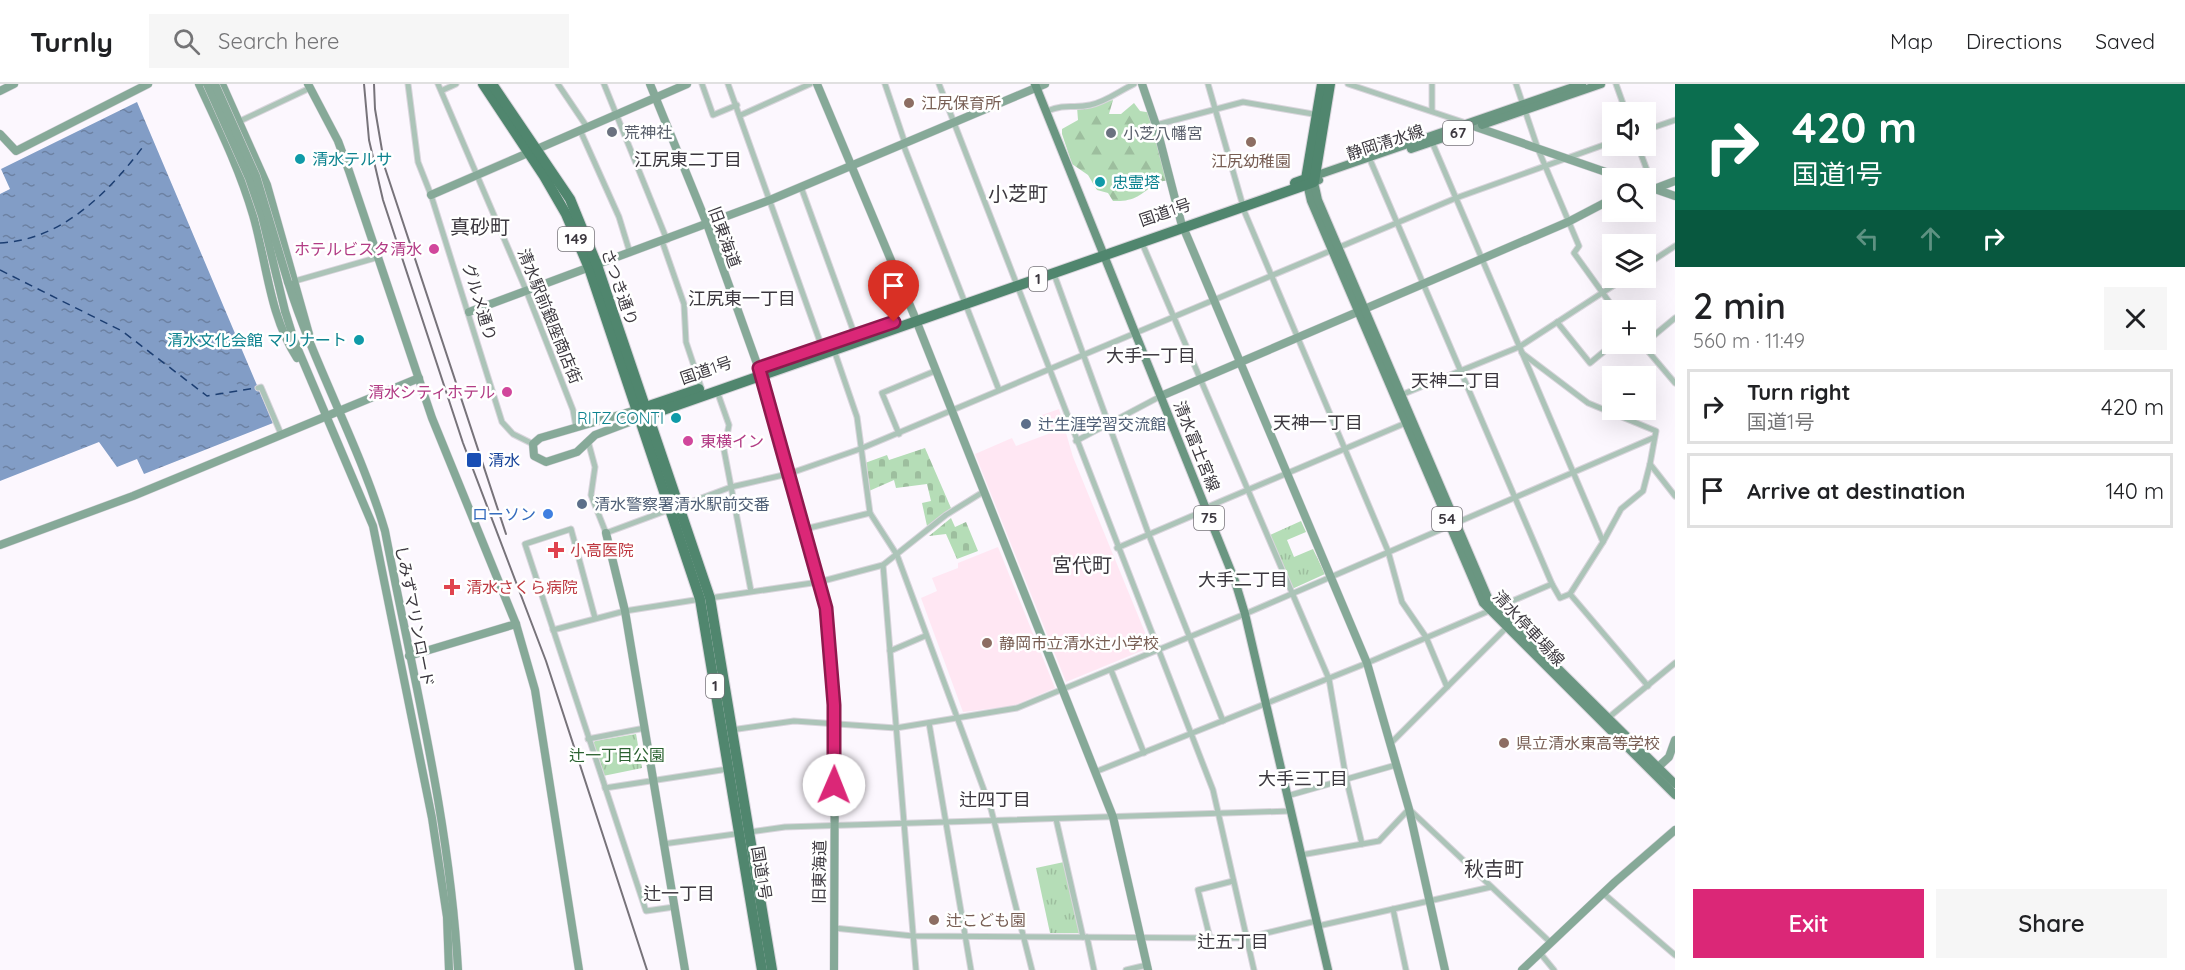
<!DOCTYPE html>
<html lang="en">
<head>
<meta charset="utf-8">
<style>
  :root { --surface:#fff; --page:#f6f6f6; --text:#202124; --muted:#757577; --line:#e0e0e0; --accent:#db2777 }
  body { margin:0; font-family:Quicksand,"Noto Sans JP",sans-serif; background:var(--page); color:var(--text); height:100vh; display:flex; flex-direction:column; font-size:22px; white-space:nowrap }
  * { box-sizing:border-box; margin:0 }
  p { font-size:20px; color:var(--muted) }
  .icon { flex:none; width:33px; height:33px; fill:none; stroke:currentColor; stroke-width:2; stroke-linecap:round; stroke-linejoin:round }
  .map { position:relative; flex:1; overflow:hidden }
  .side { display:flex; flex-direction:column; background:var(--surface); width:510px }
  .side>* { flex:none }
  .top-card { background:#0b6e4f; color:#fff; overflow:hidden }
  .tools { position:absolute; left:1602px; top:18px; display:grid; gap:12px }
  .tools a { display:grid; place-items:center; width:54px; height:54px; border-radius:0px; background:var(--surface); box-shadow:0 6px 24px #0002; font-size:30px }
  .pin { position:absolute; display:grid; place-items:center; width:51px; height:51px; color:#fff; margin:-62px -26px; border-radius:50% 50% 50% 0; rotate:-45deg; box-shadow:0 0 6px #0007 }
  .pin .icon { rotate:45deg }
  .me { position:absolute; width:66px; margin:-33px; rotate:1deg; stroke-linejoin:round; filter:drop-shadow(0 0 4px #0008) }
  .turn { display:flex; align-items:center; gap:21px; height:126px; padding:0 18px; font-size:27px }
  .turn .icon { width:78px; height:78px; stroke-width:2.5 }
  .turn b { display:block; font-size:42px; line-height:51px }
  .lanes { display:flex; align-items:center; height:57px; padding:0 18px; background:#0003; justify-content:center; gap:30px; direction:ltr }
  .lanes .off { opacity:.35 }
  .round { display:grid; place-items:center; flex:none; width:63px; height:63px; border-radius:0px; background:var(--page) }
  .headline { display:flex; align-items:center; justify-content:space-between; height:102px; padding:0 18px }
  h1 { font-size:36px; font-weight:600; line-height:45px }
  .action { display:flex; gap:12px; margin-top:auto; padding:12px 18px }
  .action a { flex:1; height:69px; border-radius:0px; background:var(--accent); color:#fff; font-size:24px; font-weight:600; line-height:69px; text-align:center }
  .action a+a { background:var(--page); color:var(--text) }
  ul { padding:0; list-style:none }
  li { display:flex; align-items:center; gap:18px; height:75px; margin:0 12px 9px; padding:0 6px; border:3px solid var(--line); border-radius:0px }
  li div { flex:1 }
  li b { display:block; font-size:22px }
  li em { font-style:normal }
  header { display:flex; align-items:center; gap:36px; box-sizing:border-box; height:84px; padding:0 30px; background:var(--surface); border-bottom:2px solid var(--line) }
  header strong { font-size:28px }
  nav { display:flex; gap:33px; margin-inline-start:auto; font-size:21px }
  .search { width:420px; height:54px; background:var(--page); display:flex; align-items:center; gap:15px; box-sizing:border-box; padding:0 21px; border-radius:0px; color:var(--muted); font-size:22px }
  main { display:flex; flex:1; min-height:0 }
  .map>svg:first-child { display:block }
  .education { fill:#ffe7f3 }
  .grass { fill:url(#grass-tufts) }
  .forest { fill:url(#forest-firs) }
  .cemetery { fill:url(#cemetery-stones) }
  .water { fill:url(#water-ripples) }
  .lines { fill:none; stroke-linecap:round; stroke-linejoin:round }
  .ferry { stroke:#1c3e72; stroke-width:1.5; stroke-dasharray:8 6; stroke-linecap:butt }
  .street-casing { stroke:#d9d5dc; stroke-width:7 }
  .secondary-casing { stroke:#d9d5dc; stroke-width:9 }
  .primary-casing { stroke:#d9d5dc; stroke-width:10 }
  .highway-casing { stroke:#d9d5dc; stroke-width:12 }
  .street { stroke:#acc4b8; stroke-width:5 }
  .secondary { stroke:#86a998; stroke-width:8 }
  .primary { stroke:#6a9681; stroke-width:8 }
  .highway { stroke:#50866e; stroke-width:10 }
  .rail { stroke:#77737a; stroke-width:2 }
  .secondary-bridge-casing { stroke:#d9d5dc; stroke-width:9; stroke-linecap:butt }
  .secondary-bridge { stroke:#86a998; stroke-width:8 }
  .route-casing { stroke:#8e194d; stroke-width:15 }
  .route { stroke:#db2777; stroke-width:10 }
  .education-dot { fill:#8d6e63; stroke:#fff; stroke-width:2 }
  .worship-dot { fill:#6b7280; stroke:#fff; stroke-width:2 }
  .culture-dot { fill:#0f9aa8; stroke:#fff; stroke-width:2 }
  .hotel-dot { fill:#d1479c; stroke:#fff; stroke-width:2 }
  .service-dot { fill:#5c6f8a; stroke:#fff; stroke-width:2 }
  .transit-dot { fill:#1a4fb4; stroke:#fff; stroke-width:2 }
  .shop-dot { fill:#3f7fe0; stroke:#fff; stroke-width:2 }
  .health-dot { fill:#e0444e; stroke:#fff; stroke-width:2 }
  .labels { text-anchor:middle; stroke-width:5; stroke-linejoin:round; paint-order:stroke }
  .shield { fill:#fff; stroke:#767479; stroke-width:1.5 }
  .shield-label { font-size:15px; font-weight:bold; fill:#3c383f }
  .education-label { font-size:16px; fill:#785e54; stroke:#fff; text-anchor:start }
  .worship-label { font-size:16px; fill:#5b616d; stroke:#fff; text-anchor:start }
  .street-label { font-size:16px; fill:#3c383f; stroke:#fff }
  .culture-label { font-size:16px; fill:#0d838f; stroke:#fff; text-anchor:start }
  .hotel-label { font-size:16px; fill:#b23c85; stroke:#fff; text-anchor:end }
  .service-label { font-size:16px; fill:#4e5e75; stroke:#fff; text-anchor:start }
  .transit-label { font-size:16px; fill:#164399; stroke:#fff; text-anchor:start }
  .shop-label { font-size:16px; fill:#366cbe; stroke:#fff; text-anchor:end }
  .health-label { font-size:16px; fill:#be3a42; stroke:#fff; text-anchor:start }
  .park-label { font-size:16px; fill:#2b6231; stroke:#fff }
  .neighbourhood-label { font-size:18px; fill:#3c383f; stroke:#fff }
  .quarter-label { font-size:20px; fill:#3c383f; stroke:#fff }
</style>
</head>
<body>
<header>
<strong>Turnly</strong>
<div class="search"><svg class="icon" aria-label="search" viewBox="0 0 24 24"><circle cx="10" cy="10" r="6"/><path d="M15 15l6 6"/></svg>Search here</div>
<nav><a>Map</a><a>Directions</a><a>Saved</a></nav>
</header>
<main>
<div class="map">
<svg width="1675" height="886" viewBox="0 0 1675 886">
  <defs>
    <pattern id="grass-tufts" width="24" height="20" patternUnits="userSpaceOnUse" patternTransform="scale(1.5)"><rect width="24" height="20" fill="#b5ddb7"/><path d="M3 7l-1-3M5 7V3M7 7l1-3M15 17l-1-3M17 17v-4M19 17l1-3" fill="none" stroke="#9dbe9e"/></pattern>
    <pattern id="forest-firs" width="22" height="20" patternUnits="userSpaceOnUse" patternTransform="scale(1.5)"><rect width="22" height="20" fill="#b5ddb7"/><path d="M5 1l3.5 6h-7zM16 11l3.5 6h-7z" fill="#9dbe9e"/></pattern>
    <pattern id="cemetery-stones" width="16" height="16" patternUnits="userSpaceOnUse" patternTransform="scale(1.5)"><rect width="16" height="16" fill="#b5ddb7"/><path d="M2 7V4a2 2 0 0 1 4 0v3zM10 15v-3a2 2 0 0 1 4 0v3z" fill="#9dbe9e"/></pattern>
    <pattern id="water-ripples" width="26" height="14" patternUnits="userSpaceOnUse" patternTransform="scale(1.5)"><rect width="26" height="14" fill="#829dc6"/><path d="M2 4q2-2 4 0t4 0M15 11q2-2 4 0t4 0" fill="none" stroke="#6c81a2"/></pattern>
  </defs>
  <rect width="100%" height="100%" fill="#fcf7fe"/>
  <g class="education">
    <polygon points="1059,325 1073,373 1151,563 1066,598 975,370 1012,354 1016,362 1048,350 1042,331"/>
    <polygon points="998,463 1055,604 1013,622 963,628 921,514 937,507 932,494 958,484 958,479"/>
  </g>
  <g class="grass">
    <polygon points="1301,437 1306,448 1287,456 1294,473 1313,465 1325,490 1292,505 1268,452"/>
    <polygon points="636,650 642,684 603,692 592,660 595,657"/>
    <polygon points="1064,778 1080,849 1050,849 1036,784"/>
  </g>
  <path class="forest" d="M1113,16L1109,30H1121L1134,19L1140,27L1152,29L1169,95C1164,98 1159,97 1155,100C1140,111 1134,118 1113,117L1108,109L1097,106L1088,91L1072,80L1062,50V45L1078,36L1077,23Z"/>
  <g class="cemetery">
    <polygon points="925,364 951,424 927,442 922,419 931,417 927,400 896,404 894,396 869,407 865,379 887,371 889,376"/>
    <polygon points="951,434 955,443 966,438 978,467 957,475 946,450 929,452"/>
  </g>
  <polygon class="water" points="137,18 273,339 144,390 137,375 117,383 99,358 0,397 0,110 10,105 1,85"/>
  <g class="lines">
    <g class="ferry">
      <path d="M0,159C63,156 110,107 145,60"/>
      <polyline points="0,186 122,247 207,312 256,304"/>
    </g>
    <defs>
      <g id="street">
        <polyline points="408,0 418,78 431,111 502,338 513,350 533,360"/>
        <polyline points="438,0 526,206 573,326 576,343"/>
        <polyline points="558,0 587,43"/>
        <polyline points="604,0 667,156"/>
        <polyline points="702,0 713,31 737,21"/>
        <polyline points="728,0 824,269"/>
        <polyline points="885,0 905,59"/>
        <polyline points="939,0 1213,706 1254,886"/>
        <polyline points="1208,0 1245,129 1388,467 1402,518 1426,553 1447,603"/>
        <polyline points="1348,0 1466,39"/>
        <polyline points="1516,0 1538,65 1579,162 1574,169 1615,226"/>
        <polyline points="1616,0 1626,28"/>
        <polyline points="443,6 456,0"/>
        <path d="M1047,27C1067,19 1073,25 1090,21C1106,18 1119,7 1134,0"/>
        <polyline points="1432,27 1432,0"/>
        <polyline points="741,31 810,0"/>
        <polyline points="238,38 310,4"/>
        <polyline points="1156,41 1243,18 1319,31"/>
        <polyline points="580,46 619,133 630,169"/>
        <polyline points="1646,46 1675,36"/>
        <polyline points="1432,58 1603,458 1570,510 1560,514 1552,500"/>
        <polyline points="903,60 999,306"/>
        <polyline points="1638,62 1654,105"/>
        <polyline points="801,103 857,257"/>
        <polyline points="662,157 684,220 686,258 702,306"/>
        <polyline points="1142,159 1329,595 1346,694 1362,760"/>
        <polyline points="1646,181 1675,162"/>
        <polyline points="1054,190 1149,451 1223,637"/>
        <polyline points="295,197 379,173"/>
        <polyline points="1557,238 1590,279 1613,260"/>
        <polyline points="1646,258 1675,234"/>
        <polyline points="1642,260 1675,299"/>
        <polyline points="834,266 857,333 870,429 897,471 991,725 1032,886"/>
        <polyline points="1522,269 1588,319 1656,347 1650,380 1675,412"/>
        <polyline points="258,304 261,303 281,350"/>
        <polyline points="717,307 729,341 724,366 751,507"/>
        <polyline points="1401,311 1519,263 1625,194"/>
        <polyline points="899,350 882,309 935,287"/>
        <polyline points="588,357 595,383 591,411 606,449 671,425"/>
        <polyline points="1076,357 1161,312"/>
        <polyline points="680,422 731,403 788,390 860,365 1456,114 1612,58"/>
        <polyline points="1205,424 1408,338"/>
        <polyline points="805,445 870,429"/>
        <polyline points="1603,458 1621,425 1643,407 1650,380"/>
        <polyline points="1117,464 1206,426"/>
        <polyline points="883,481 916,886"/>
        <polyline points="1570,510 1648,602"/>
        <polyline points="710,514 819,498 883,481 946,431 983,408"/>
        <polyline points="595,534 571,445 525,460 646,827 674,823"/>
        <polyline points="553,546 625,527 701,515"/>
        <polyline points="890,567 925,552"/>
        <polyline points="1111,586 1144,669"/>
        <polyline points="1608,634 1675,579"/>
        <polyline points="929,639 971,886"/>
        <polyline points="731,646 794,637 896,644 1017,624 1245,530 1653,354"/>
        <polyline points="588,655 645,644"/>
        <polyline points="1390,660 1509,541"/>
        <polyline points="1095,688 1367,579 1552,500 1371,78"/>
        <polyline points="605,704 728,685"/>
        <polyline points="1287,712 1396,681"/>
        <polyline points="1056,735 1083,853"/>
        <polyline points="663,760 785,743 1291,727"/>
        <polyline points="1301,771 1379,757 1409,725 1551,859"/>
        <polyline points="1604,810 1675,871"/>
        <polyline points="1393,825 1406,886"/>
        <polyline points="1318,842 1491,803"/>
        <polyline points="834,844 913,852 1210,854 1246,854 1316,837"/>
        <polyline points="1087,853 1094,886"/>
        <polyline points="1210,854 1198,806 1233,797"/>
        <polyline points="1540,869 1554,886"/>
        <polyline points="1126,886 1147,881"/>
      </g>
      <g id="secondary">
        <path d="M199,0C219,43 240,86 253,131C267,179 269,231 297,274"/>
        <polyline points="222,0 267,101 309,250"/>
        <polyline points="308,0 338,57 349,87 432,334 516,540 535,606 579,886"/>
        <polyline points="650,0 707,140 761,291 826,524 835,640 834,886"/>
        <polyline points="817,0 914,231 1113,733 1148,886"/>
        <polyline points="1142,0 1156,41 1181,138 1367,579 1409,725 1445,886"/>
        <polyline points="0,7 14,0"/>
        <polyline points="1476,43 1623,94"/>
        <polyline points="0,50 16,67 148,0"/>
        <polyline points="1646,102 1675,112"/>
        <polyline points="1654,105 1675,97"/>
        <polyline points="431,111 687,0"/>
        <path d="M288,198C315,284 360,362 385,447C413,592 450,738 458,886"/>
        <polyline points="285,227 294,256 373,442 432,734 447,833 449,886"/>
        <polyline points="469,228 770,116 1045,0"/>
        <polyline points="1161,312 1568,138 1612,115"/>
        <polyline points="636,326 540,354 533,360 534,372 546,378 577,368 595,351 640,334"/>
        <polyline points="606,449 625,527 685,886"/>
        <polyline points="0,461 133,412 419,294"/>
        <polyline points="409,572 516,540"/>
        <polyline points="1655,686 1669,673 1675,656"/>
        <polyline points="1522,886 1615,798 1675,746"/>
      </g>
      <g id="primary">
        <polyline points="1035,0 1235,497 1245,530 1328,886"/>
        <polyline points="1582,0 1306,95 1311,117 1483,519 1675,711"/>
        <polyline points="1482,41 1601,0"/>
        <polyline points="1411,65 1461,48"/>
        <polyline points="1319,96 1314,98 1318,116 1489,516 1675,700"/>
      </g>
      <g id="highway">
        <polyline points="483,0 544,92 566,130 589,184 700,515 762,886"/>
        <polyline points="492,0 570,115 597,181 710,514 772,886"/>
        <polyline points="1295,99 1306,95 1322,0"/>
        <polyline points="640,325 699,305"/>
        <polyline points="643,333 1314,98 1330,0"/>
      </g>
    </defs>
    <use href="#street" class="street-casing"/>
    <use href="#secondary" class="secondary-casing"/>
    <use href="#primary" class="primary-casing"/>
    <use href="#highway" class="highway-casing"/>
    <use href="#street" class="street"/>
    <use href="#secondary" class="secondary"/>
    <use href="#primary" class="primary"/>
    <use href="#highway" class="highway"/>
    <g class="rail">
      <polyline points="364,0 369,56 383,116 463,359 546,577 647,886"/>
      <polyline points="374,0 375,25 385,84 506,450"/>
    </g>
    <defs>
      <g id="secondary-bridge">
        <polyline points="207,0 249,94 262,132 285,227"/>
        <polyline points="215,0 256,92 288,198"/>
      </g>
    </defs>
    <use href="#secondary-bridge" class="secondary-bridge-casing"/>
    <use href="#secondary-bridge" class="secondary-bridge"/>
  </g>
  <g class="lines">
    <defs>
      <polyline id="route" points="834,701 834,621 826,524 759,284 894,238"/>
    </defs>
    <use href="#route" class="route-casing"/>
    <use href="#route" class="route"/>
  </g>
  <g class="education-dot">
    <circle cx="909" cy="19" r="6"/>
    <circle cx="1251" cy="58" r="6"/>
    <circle cx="987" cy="559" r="6"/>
    <circle cx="1504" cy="659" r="6"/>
    <circle cx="934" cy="836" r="6"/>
  </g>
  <g class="worship-dot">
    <circle cx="612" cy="48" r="6"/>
    <circle cx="1111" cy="49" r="6"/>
  </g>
  <g class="culture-dot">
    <circle cx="300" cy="75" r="6"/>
    <circle cx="1100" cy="98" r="6"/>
    <circle cx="359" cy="256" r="6"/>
    <circle cx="676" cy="334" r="6"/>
  </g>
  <g class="hotel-dot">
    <circle cx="434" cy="165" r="6"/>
    <circle cx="507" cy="308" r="6"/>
    <circle cx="688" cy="357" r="6"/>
  </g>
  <g class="service-dot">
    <circle cx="1026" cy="340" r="6"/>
    <circle cx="582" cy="420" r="6"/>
  </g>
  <rect class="transit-dot" x="466" y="368" width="16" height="16" rx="3"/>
  <circle class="shop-dot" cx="548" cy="430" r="6"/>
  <g class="health-dot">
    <path d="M553 457h6v6h6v6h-6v6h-6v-6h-6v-6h6z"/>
    <path d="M449 494h6v6h6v6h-6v6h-6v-6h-6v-6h6z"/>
  </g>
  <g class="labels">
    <g class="shield">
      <rect x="1443" y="37" width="30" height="24" rx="4.5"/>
      <rect x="558" y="143" width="36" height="24" rx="4.5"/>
      <rect x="1029" y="183" width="18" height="24" rx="4.5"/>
      <rect x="1194" y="422" width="30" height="24" rx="4.5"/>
      <rect x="1432" y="423" width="30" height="24" rx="4.5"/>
      <rect x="706" y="590" width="18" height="24" rx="4.5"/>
    </g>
    <g class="shield-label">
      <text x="1458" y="54">67</text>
      <text x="576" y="160">149</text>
      <text x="1038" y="200">1</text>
      <text x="1209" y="439">75</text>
      <text x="1447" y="440">54</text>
      <text x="715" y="607">1</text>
    </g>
    <g class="education-label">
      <text x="921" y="25">江尻保育所</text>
      <text x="1251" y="83" text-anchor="middle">江尻幼稚園</text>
      <text x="999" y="565">静岡市立清水辻小学校</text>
      <text x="1516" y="665">県立清水東高等学校</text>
      <text x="946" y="842">辻こども園</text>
    </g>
    <g class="worship-label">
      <text x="624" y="54">荒神社</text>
      <text x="1123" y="55">小芝八幡宮</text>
    </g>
    <g class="street-label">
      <text transform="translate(1385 58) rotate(-18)" y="6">静岡清水線</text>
      <text transform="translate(1165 128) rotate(-19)" y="6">国道1号</text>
      <text transform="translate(725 153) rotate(70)" y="6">旧東海道</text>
      <text transform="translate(620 203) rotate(71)" y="6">さつき通り</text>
      <text transform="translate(480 218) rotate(73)" y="6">グルメ通り</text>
      <text transform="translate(550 232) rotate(68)" y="6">清水駅前銀座商店街</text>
      <text transform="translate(706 286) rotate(-19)" y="6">国道1号</text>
      <text transform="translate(1197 362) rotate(68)" y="6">清水富士宮線</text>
      <text transform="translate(415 532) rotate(79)" y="6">しみずマリンロード</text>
      <text transform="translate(1529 544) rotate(47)" y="6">清水停車場線</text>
      <text transform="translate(819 788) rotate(-89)" y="6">旧東海道</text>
      <text transform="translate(762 789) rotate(81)" y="6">国道1号</text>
    </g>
    <g class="culture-label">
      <text x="312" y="81">清水テルサ</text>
      <text x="1112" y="104">忠霊塔</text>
      <text x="347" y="262" text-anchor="end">清水文化会館 マリナート</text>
      <text x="664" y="340" text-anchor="end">RITZ CONTI</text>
    </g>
    <g class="hotel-label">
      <text x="422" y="171">ホテルビスタ清水</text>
      <text x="495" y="314">清水シティホテル</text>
      <text x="700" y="363" text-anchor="start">東横イン</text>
    </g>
    <g class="service-label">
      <text x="1038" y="346">辻生涯学習交流館</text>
      <text x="594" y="426">清水警察署清水駅前交番</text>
    </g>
    <g class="transit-label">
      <text x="488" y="382">清水</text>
    </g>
    <g class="shop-label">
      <text x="536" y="436">ローソン</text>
    </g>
    <g class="health-label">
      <text x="570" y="472">小高医院</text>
      <text x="466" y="509">清水さくら病院</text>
    </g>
    <g class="park-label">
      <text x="617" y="677">辻一丁目公園</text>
    </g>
    <g class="neighbourhood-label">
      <text x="688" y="82">江尻東二丁目</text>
      <text x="742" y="221">江尻東一丁目</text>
      <text x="1151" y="278">大手一丁目</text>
      <text x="1456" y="303">天神二丁目</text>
      <text x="1318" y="345">天神一丁目</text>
      <text x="1243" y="502">大手二丁目</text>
      <text x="1303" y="701">大手三丁目</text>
      <text x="995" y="722">辻四丁目</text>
      <text x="679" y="816">辻一丁目</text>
      <text x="1233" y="864">辻五丁目</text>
    </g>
    <g class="quarter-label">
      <text x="1018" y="117">小芝町</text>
      <text x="480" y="150">真砂町</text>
      <text x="1082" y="488">宮代町</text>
      <text x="1494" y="792">秋吉町</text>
    </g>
  </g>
</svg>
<div class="tools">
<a><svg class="icon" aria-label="sound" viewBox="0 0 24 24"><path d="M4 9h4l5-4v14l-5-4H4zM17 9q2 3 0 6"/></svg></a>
<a><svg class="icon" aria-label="search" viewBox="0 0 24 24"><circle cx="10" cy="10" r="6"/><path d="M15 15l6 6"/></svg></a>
<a><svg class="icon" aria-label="layers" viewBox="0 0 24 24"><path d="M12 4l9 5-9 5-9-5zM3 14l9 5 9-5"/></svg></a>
<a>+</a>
<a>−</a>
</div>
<div class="pin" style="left:894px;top:238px;background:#d93025"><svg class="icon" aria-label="arrive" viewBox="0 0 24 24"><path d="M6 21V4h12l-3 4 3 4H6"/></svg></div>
<svg class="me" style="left:834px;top:701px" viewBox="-20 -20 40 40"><circle r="19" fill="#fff"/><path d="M0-13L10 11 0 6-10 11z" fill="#db2777"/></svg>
</div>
<section class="side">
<div class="top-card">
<div class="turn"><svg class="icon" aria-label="right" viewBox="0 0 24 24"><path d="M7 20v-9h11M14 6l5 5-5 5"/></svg><div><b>420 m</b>国道1号</div></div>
<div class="lanes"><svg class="icon off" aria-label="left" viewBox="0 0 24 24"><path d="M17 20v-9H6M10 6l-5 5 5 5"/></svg><svg class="icon off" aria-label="ahead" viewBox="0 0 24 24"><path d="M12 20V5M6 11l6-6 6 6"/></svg><svg class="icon" aria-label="right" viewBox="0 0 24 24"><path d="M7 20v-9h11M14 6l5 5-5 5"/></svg></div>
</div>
<div class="headline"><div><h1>2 min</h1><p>560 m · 11:49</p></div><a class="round"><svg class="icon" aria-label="close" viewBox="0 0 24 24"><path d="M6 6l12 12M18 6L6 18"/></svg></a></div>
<ul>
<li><svg class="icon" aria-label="right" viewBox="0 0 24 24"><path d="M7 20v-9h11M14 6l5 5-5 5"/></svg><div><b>Turn right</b><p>国道1号</p></div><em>420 m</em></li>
<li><svg class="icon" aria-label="arrive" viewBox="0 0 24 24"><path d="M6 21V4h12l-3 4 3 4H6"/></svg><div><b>Arrive at destination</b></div><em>140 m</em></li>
</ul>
<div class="action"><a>Exit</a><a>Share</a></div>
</section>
</main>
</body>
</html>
